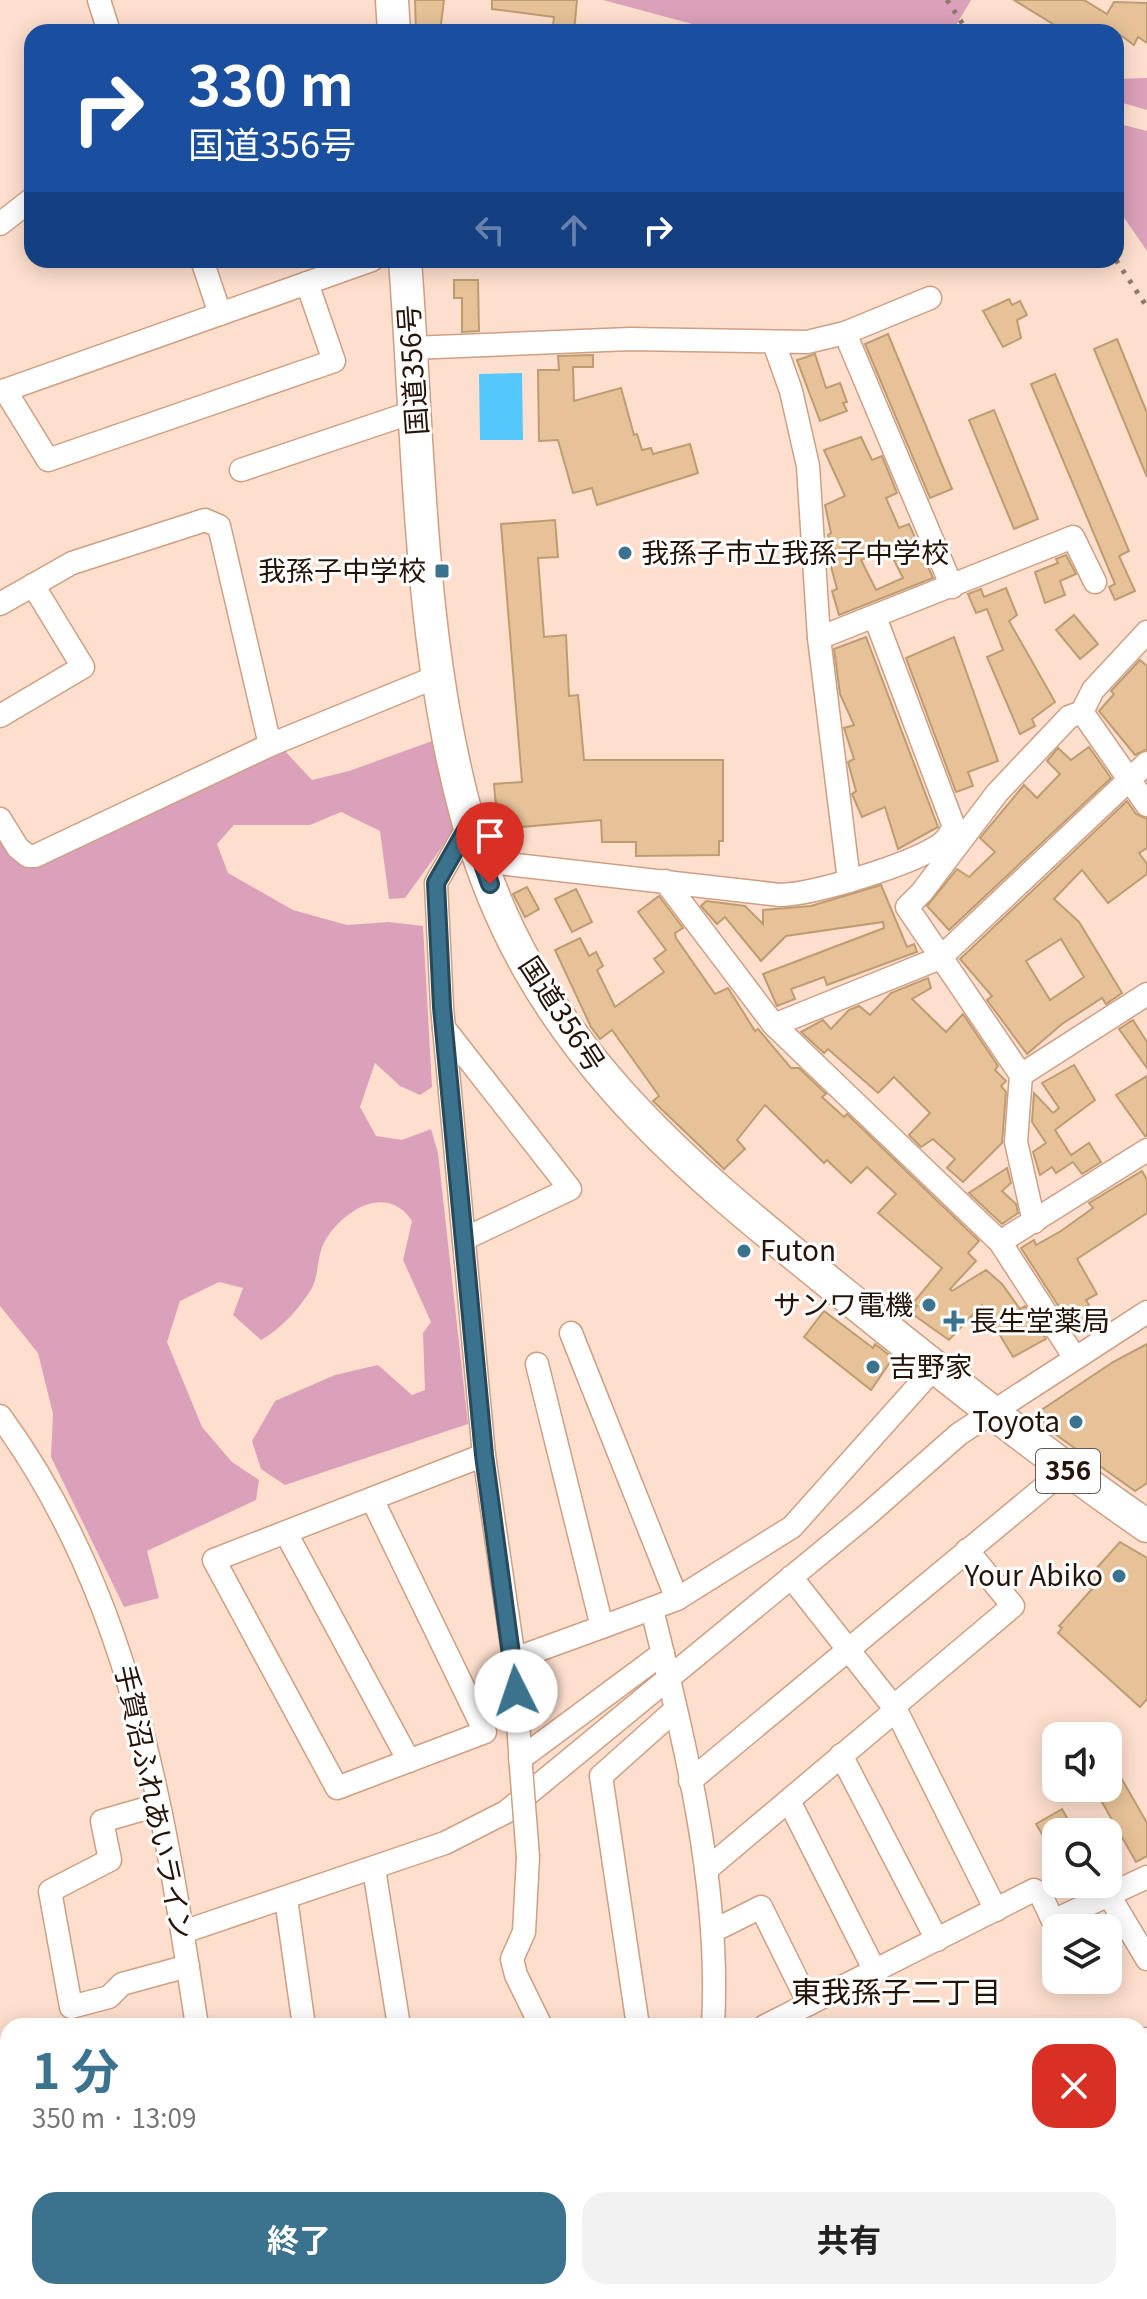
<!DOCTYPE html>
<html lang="ja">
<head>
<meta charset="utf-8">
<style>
  :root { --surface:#fff; --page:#f2f2f2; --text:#222; --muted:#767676; --accent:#3b728d }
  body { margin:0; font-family:Georgia,"Noto Sans JP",serif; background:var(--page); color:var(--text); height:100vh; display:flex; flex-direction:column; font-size:30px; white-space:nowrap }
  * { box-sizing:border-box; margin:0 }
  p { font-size:26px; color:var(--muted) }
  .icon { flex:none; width:44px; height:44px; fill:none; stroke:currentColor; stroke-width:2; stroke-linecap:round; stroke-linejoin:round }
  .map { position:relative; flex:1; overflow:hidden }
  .panel { position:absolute; left:0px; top:2018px; width:1148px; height:282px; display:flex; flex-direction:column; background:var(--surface); border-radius:24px 24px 0 0; box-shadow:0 4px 20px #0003 }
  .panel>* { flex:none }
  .banner { position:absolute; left:24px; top:24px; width:1100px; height:244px; border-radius:24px; box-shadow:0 4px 20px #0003; background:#1a4fa0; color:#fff; overflow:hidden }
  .tools { position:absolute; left:1042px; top:1722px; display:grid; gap:16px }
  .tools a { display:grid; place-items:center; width:80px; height:80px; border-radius:16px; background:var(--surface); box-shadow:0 4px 20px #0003; font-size:40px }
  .pin { position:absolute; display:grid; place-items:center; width:68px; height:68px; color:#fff; margin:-82px -34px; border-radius:50% 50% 50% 0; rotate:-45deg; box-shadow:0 0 8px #0007 }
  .pin .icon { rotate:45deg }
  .me { position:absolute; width:88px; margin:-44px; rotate:356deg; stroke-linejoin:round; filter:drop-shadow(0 0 6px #0008) }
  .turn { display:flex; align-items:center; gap:28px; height:168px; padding:0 32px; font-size:36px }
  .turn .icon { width:104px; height:104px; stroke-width:2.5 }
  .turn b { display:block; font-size:56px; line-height:68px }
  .lanes { display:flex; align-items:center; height:76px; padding:0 32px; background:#0003; justify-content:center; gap:40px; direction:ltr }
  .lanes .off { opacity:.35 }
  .round { display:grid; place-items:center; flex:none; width:84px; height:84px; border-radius:24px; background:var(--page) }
  .head { display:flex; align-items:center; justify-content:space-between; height:136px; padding:0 32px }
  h1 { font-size:48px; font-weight:700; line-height:60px; color:var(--accent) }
  .action { display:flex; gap:16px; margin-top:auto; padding:16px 32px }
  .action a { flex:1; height:92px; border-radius:24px; background:var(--accent); color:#fff; font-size:32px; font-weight:700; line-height:92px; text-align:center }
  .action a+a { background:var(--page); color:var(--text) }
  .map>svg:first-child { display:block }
  .green { fill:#dba1ba }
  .water { fill:#54c8fd }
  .building { fill:#e7c298; stroke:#be9c72; stroke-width:2; fill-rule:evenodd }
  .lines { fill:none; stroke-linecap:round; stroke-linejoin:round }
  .minor-casing { stroke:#cf9f83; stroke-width:25 }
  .highway-casing { stroke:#cf9f83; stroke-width:35 }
  .minor { stroke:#fff; stroke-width:22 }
  .highway { stroke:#fff; stroke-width:32 }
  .rail { stroke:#907869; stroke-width:5; stroke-dasharray:4 8; stroke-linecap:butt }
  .minor-bridge-casing { stroke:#cf9f83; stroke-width:25; stroke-linecap:butt }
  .minor-bridge { stroke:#fff; stroke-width:22 }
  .route-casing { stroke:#264a5c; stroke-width:20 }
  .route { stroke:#3b728d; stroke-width:14 }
  .poi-dot { fill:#3b728d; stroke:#fff; stroke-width:3 }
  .labels { text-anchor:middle; stroke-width:6; stroke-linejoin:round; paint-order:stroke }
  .shield { fill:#fff; stroke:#675a53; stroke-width:2 }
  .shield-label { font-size:26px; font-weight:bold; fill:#261409 }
  .street-label { font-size:28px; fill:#261409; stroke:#fff }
  .poi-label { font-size:28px; fill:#261409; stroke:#fff; text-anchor:start }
  .neighbourhood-label { font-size:30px; fill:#261409; stroke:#fff }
</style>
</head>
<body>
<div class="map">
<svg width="1147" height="2299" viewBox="0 0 1147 2299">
  <rect width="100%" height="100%" fill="#fedfcd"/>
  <g class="green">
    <polygon points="603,0 971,0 952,32 722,32"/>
    <polygon points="1147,78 1147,110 1116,101 1116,79"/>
    <polygon points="1116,123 1147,131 1147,251 1116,206"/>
    <path d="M435,740L458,825L405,898L389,899L380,831L341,812L310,825H234L217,844L228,873L293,910L347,925L389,922L423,926L432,1087L420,1095L400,1086L375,1063L360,1107L376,1136L402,1140L431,1129L438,1153L468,1424L285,1485L261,1469L252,1441L275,1401L335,1375L378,1365L412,1395L425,1390L423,1333L431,1322L403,1260L412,1221C388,1183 343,1209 325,1241C317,1254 319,1274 312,1288C299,1309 282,1328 261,1340L233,1315L243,1288L219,1282L180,1301L167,1342L202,1427L232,1462L259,1480L256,1500L147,1551L159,1598L124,1607L51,1457L53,1414L38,1353L0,1306V830L16,860L25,868L283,749L312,780L349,771Z"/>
  </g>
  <polygon class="water" points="522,373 523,440 480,440 479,374"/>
  <g class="building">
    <polygon points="415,0 444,0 440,32 416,32"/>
    <polygon points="492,0 577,0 574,32 558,32 559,27 553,26 554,17 492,9"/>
    <polygon points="1014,0 1084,0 1107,14 1114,2 1147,3 1147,43 1138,37 1134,45 1116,32 1066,32"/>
    <polygon points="454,280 478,280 479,331 462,332 462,298 454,298"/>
    <polygon points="1009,299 1012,305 1020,301 1027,315 1017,320 1021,338 1003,347 983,311"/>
    <polygon points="888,334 952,489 930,498 865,344"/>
    <polygon points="1117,339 1147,413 1147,477 1094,349"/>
    <polygon points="815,354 826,388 840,383 847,402 843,403 847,411 820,421 797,360"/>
    <polygon points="593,355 593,367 573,367 574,401 621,388 634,435 637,434 642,450 651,448 653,454 690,444 698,473 597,505 592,488 573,493 558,440 539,441 538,370 559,370 558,356"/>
    <polygon points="1055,374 1129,551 1119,556 1135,591 1115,600 1109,587 1115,584 1031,384"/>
    <polygon points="994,410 1038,519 1014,529 969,420"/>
    <path d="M861,437L872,460L882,456L897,493L886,498L899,528L909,524L933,578L839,615L832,591L837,589L829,559L837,556L828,535L831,533L825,505L845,496L824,450ZM888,548L903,578L876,590L861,560Z"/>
    <polygon points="555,520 558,557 538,558 544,637 566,635 569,696 578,695 584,760 723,760 723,841 719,841 719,855 636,856 636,842 602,842 601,820 498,829 494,784 522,782 501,524"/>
    <polygon points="1066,555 1076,574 1060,581 1065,595 1045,603 1035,572 1058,563 1056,559"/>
    <polygon points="1006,588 1017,615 1009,621 1055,702 1032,719 1035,726 1020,734 987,657 1003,650 987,609 976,613 968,594 981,589 984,597"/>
    <polygon points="1074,615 1098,644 1080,659 1056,630"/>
    <polygon points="866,637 938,827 898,849 885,807 862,817 852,794 856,791 848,762 854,759 844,728 854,725 840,694 834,649"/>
    <polygon points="954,637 998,761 968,772 973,786 956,792 906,658"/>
    <polygon points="1140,660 1147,666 1147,749 1135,755 1099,711 1114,694 1111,691"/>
    <polygon points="1089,747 1111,778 949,930 927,906 957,869 969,877 995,852 980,838 1024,785 1037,798 1060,774 1047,761 1058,748 1071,760"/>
    <path d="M1127,801L1136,814L1147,819V848L1139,853L1147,864V874L1108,903L1082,870L1054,899L1079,922L1122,993L1106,1004L1102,998L1062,1024L1027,1054L987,1000L992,996L960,959ZM1061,939L1084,977L1050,1000L1026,961Z"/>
    <polygon points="881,885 907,947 914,944 917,952 827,985 824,977 791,989 795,999 777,1006 763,974 884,928 883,922 786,936 761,961 725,917 717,924 701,906 706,901 745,906 763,924 763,910 811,906"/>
    <polygon points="527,887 539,909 525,917 513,894"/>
    <polygon points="576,889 592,922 572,932 555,899"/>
    <polygon points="659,896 683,928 675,933 676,938 715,994 728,988 755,1031 758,1029 791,1068 799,1068 826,1094 822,1097 844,1117 847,1114 979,1241 968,1253 976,1261 950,1289 952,1291 986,1270 1002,1284 1020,1309 1025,1306 1046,1339 1013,1357 982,1305 949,1340 911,1313 917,1306 913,1303 942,1268 878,1213 896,1194 867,1167 851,1183 827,1160 824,1163 765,1105 737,1140 745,1149 724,1169 653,1101 659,1096 612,1030 600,1039 591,1027 555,950 580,938 589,956 596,952 603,966 597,970 615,1007 664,972 654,959 666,950 638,912"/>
    <polygon points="928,978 931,988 912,999 946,1032 963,1014 998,1066 995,1070 1006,1081 1001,1086 1006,1092 1002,1143 963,1182 947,1168 955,1159 933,1139 921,1147 909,1135 930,1113 894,1077 878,1093 828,1049 824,1053 801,1032 823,1020 831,1029 849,1010 859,1006 870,1015 891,993"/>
    <polygon points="1133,1020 1147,1042 1147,1068 1119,1029"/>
    <polygon points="1074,1065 1095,1100 1055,1130 1071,1155 1089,1143 1101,1162 1082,1174 1073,1162 1056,1173 1052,1167 1040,1175 1033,1152 1046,1143 1032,1122 1034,1093 1053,1113 1059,1108 1042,1083"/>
    <polygon points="1147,1076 1147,1136 1145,1136 1116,1095"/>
    <polygon points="1007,1168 1011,1183 1002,1191 1016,1204 1018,1213 1002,1224 969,1193"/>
    <polygon points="1142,1171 1147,1180 1147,1213 1077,1259 1097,1294 1086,1300 1089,1305 1081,1310 1086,1319 1072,1327 1021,1248 1034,1240 1036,1245 1061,1231 1093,1208 1089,1203"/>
    <polygon points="824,1311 873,1348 875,1344 893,1358 871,1390 804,1337"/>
    <polygon points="1147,1344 1147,1483 1135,1491 1041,1424 1038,1416 1040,1411 1113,1362"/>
    <polygon points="1120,1542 1147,1558 1147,1699 1140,1707 1058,1633 1062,1628 1059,1626 1092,1589 1084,1582"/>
    <polygon points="1108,1755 1147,1823 1147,1856 1136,1862 1094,1788 1108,1788"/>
    <polygon points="1062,1809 1075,1832 1056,1832 1056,1857 1036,1824"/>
  </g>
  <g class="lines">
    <defs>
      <g id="minor">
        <polyline points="99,0 109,32"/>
        <polyline points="0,224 32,199"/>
        <polyline points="202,260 220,314"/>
        <polyline points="845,333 952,587"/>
        <polyline points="774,343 791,391 808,466 819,638 849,881"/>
        <polyline points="411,348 630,339 807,342 845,333 930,298"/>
        <polyline points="5,390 48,460 334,361 307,283"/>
        <polyline points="0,392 372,260"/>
        <polyline points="241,470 416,411"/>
        <polyline points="0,604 72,563 205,520 219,526 270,745"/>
        <polyline points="819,638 1073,537 1095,582"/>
        <polyline points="1082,712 1147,805"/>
        <polyline points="0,716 83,667 33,585"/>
        <polyline points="0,819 18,848 28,856 35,856 270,745 436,677"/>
        <polyline points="469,825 436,883 442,1007 484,1455 514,1659 521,1767"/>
        <path d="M481,861L780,895C816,894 908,865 938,846C946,842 950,834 954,827L875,617"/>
        <polyline points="665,881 774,1025 1000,1242 1075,1358"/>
        <polyline points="774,1025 940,958 1147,763"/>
        <polyline points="444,1028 570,1189 464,1239"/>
        <polyline points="1021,1075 907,907 922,892 997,793 1069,717 1082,712 1093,690 1147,632"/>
        <polyline points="1034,1222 1016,1142 1021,1075 1147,994"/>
        <polyline points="1000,1242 1147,1150"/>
        <polyline points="571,1333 677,1599"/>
        <path d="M0,1416C132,1596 164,1811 197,2026"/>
        <polyline points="372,1499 485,1732 337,1788 214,1560 484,1455"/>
        <polyline points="286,1533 409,1761"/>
        <polyline points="791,1577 896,1710 996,1910"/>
        <path d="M652,1609C685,1745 721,1886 713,2026"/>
        <polyline points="602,1627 677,1599 792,1527 935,1367"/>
        <polyline points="514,1659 602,1627 537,1364"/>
        <polyline points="893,1707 1013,1606 967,1550"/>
        <polyline points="841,1755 937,1940"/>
        <polyline points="520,1759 663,1653"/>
        <polyline points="690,1781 1065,1470"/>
        <polyline points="789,1801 875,1971"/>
        <polyline points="158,1805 102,1821 110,1860 50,1891 71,2007 109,1997 122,1984 188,1966"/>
        <polyline points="528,1857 524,1932 512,1959 516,1975 541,2026"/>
        <polyline points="374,1869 399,2026"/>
        <polyline points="706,1870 896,1710"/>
        <polyline points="1110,1897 1147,1959"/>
        <polyline points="286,1899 304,2026"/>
        <polyline points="713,1931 761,1907 809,2004"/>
        <polyline points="183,1932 445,1843 506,1812 867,1515 959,1434 1147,1312"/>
        <polyline points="638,2026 601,1776 675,1710"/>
        <polyline points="765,2026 1034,1890 1040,1893 1053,1921 1147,1877"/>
        <polyline points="1140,2043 1147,2039"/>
        <polyline points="1140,2247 1147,2247"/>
        <polyline points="238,2292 239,2299"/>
        <polyline points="344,2292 345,2299"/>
        <polyline points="550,2292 552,2299"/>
        <polyline points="736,2292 737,2299"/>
        <polyline points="998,2292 1002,2299"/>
        <polyline points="452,2299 490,2292"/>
      </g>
      <g id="highway">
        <polyline points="392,0 394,32"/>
        <path d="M405,260C419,445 418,642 468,821C531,1050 691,1171 866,1312C958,1386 1050,1459 1147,1526"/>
      </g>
    </defs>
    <use href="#minor" class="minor-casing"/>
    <use href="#highway" class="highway-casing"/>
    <use href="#minor" class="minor"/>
    <use href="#highway" class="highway"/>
    <g class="rail">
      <polyline points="947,0 968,32"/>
      <polyline points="1116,260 1147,307"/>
    </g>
    <defs>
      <polyline id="minor-bridge" points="521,1767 528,1857"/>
    </defs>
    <use href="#minor-bridge" class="minor-bridge-casing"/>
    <use href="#minor-bridge" class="minor-bridge"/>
  </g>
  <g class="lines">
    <defs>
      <polyline id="route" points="490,884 469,825 436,883 442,1007 484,1455 516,1691"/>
    </defs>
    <use href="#route" class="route-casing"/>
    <use href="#route" class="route"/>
  </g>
  <g class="poi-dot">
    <circle cx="625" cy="553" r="8"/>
    <rect x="434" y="563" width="16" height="16" rx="4"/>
    <circle cx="744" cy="1251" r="8"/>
    <circle cx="929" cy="1305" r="8"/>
    <path d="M950 1309h8v8h8v8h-8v8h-8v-8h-8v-8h8z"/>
    <circle cx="873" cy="1367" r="8"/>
    <circle cx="1076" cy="1422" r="8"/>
    <circle cx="1119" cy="1576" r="8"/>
  </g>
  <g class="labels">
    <rect class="shield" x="1036" y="1449" width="64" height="44" rx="6"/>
    <g class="shield-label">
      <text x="1068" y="1480">356</text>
    </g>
    <g class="street-label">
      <text transform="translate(413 370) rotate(-94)" y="10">国道356号</text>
      <text transform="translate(562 1014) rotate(57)" y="10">国道356号</text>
      <text transform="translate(154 1802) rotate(78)" y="10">手賀沼ふれあいライン</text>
    </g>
    <g class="poi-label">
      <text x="641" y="563">我孫子市立我孫子中学校</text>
      <text x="426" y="581" text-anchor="end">我孫子中学校</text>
      <text x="760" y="1261">Futon</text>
      <text x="913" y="1315" text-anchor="end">サンワ電機</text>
      <text x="970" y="1331">長生堂薬局</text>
      <text x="889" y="1377">吉野家</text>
      <text x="1060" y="1432" text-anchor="end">Toyota</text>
      <text x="1103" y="1586" text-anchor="end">Your Abiko</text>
    </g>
    <g class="neighbourhood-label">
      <text x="896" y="2003">東我孫子二丁目</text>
    </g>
  </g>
</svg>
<div class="tools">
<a><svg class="icon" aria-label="sound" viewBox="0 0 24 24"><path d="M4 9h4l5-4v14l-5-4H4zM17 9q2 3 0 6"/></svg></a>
<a><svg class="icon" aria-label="search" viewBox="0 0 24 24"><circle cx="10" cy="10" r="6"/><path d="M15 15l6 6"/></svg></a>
<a><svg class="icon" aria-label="layers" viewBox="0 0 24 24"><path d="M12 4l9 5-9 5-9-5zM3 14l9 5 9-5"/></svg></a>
</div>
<div class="pin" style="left:490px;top:884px;background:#d93025"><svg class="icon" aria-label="arrive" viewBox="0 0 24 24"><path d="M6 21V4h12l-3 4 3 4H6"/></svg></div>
<svg class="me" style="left:516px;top:1691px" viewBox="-20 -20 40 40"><circle r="19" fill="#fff"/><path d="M0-13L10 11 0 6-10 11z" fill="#3b728d"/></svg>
<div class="banner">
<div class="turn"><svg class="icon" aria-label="right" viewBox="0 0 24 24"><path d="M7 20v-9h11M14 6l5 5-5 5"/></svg><div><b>330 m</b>国道356号</div></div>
<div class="lanes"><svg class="icon off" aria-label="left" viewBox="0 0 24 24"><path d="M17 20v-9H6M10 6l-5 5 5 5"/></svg><svg class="icon off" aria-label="ahead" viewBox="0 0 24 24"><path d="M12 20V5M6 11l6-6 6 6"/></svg><svg class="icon" aria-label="right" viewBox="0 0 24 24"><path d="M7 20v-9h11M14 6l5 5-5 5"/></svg></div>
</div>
<section class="panel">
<div class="head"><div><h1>1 分</h1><p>350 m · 13:09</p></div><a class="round" style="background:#d93025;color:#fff"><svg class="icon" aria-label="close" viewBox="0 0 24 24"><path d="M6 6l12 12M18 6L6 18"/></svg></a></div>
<div class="action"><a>終了</a><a>共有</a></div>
</section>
</div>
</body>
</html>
